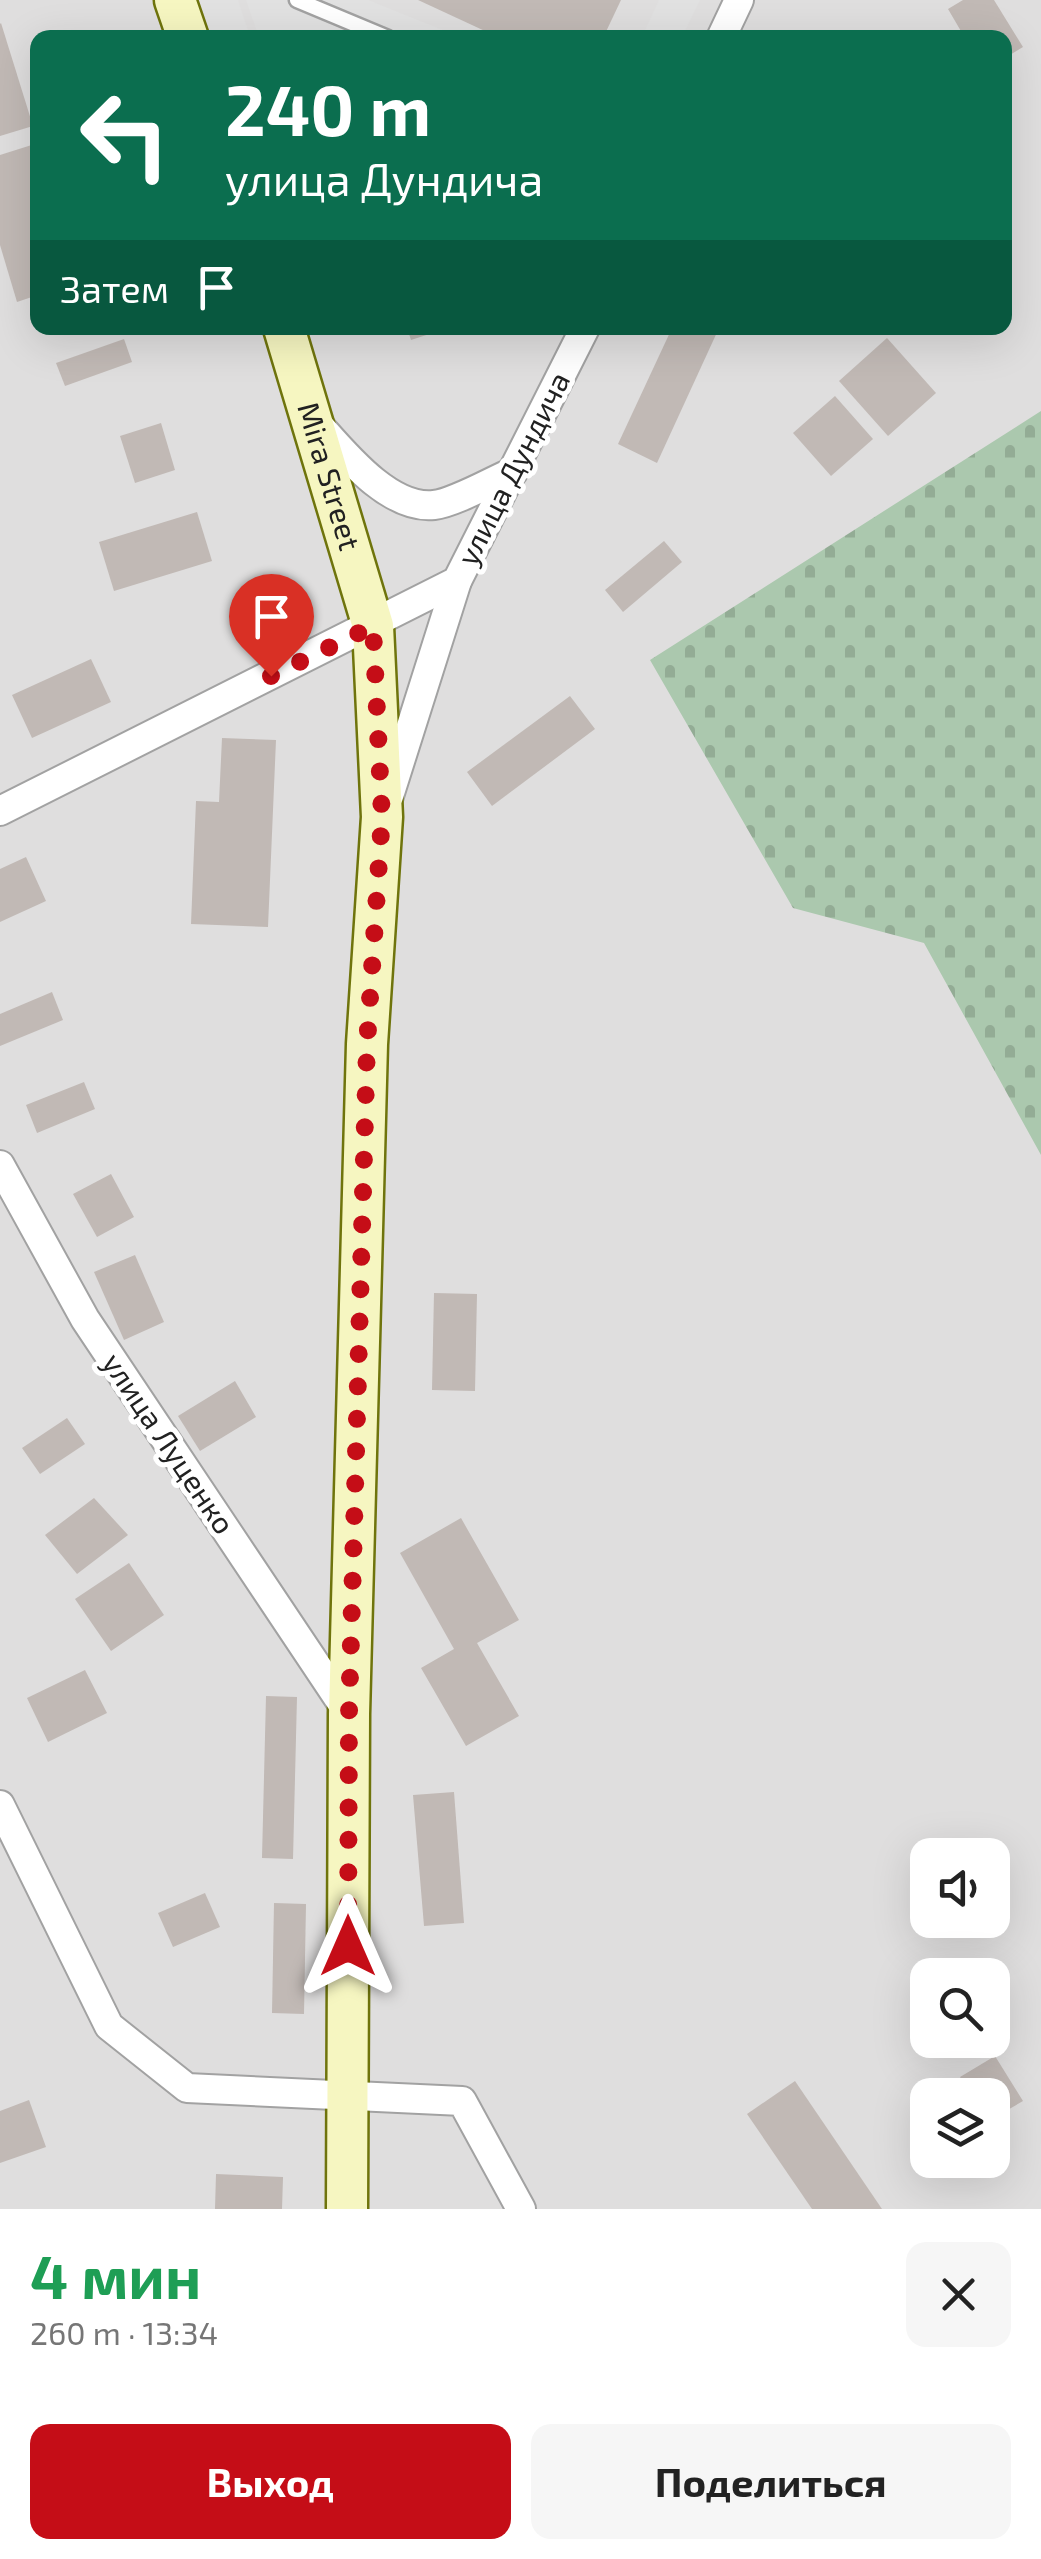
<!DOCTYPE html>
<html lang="ru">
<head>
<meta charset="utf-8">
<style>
  :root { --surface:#fff; --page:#f6f6f6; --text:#222; --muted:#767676; --accent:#c50d17 }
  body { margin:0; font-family:"Exo 2",sans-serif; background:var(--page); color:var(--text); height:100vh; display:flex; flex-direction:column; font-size:38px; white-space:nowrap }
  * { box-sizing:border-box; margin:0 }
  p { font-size:32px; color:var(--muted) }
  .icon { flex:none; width:55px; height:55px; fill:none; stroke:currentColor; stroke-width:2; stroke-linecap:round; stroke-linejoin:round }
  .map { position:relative; height:2209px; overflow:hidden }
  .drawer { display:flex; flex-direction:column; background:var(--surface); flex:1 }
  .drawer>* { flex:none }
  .banner { position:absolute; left:30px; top:30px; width:982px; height:305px; border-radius:20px; box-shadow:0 10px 40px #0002; background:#0b6e4f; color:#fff; overflow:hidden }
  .controls { position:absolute; left:910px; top:1838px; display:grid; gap:20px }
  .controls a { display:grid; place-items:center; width:100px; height:100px; border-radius:20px; background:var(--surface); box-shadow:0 10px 40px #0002; font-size:50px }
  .pin { position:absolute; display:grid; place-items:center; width:85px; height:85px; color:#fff; margin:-102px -42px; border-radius:50% 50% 50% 0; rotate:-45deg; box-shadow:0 0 10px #0007 }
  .pin .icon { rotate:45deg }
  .me { position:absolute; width:110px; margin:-55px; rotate:0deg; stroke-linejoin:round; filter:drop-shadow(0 0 8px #0008) }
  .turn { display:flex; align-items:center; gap:35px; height:210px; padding:0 30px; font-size:45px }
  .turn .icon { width:130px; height:130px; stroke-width:2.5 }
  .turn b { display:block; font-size:70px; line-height:85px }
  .then { display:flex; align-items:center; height:95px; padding:0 30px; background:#0003; gap:20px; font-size:38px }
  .round { display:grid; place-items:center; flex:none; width:105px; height:105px; border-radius:20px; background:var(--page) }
  .summary { display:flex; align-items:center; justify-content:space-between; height:170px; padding:0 30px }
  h1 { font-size:60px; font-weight:700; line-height:75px; color:#1e9e55 }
  .primary-button { display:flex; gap:20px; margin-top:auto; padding:20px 30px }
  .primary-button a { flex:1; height:115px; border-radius:20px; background:var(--accent); color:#fff; font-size:40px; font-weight:700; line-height:115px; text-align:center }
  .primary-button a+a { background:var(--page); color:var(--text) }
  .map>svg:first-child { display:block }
  .residential { fill:#dfdede; fill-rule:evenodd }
  .cemetery { fill:url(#cemetery-stones) }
  .parking { fill:#e1e1e1 }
  .building { fill:#c1b9b5 }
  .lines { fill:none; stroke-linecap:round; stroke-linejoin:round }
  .service-casing { stroke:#a2a2a2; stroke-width:19 }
  .minor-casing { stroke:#a2a2a2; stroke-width:32 }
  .secondary-casing { stroke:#6f740c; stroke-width:45 }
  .service { stroke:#fff; stroke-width:14 }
  .minor { stroke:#fff; stroke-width:28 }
  .secondary { stroke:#f6f6c1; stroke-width:40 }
  .route { stroke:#c50d17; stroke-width:18; stroke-dasharray:0 32.4 }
  .labels { text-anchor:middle; stroke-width:10; stroke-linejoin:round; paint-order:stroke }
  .street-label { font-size:30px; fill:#212121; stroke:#fff }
</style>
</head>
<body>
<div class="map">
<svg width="1041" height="2209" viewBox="0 0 1041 2209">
  <defs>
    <pattern id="cemetery-stones" width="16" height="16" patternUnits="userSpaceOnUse" patternTransform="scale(2.5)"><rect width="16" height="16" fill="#abc8ae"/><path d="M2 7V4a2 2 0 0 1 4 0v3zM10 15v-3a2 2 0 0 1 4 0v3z" fill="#93ac95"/></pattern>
  </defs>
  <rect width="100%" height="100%" fill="#f1ede8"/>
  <path class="residential" d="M0,0H1041V2209H0ZM38,38H1005V328H38ZM928,1855H992V1920H928ZM928,1975H992V2040H928ZM928,2095H992V2160H928Z"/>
  <polygon class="cemetery" points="1041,411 1041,1155 924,943 793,908 650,660"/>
  <g class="parking">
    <polygon points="185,0 238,0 250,37 198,37"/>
    <polygon points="246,0 368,0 460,37 259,37"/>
    <polygon points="659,0 700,0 682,37 642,37"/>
  </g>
  <g class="building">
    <polygon points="418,0 621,0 603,38 500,38"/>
    <polygon points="963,0 994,0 1023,47 1005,58 1005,38 965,38 948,9"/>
    <polygon points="1,23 33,126 0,136 0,24"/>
    <polygon points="38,143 38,295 17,302 0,245 0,155"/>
    <polygon points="407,328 448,328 411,340"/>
    <polygon points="672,328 719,328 657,463 618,444"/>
    <polygon points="887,338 936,393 888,436 839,381"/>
    <polygon points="124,339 132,362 65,386 56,363"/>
    <polygon points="835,396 873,439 831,476 793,433"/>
    <polygon points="161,423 175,470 135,483 120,436"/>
    <polygon points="197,512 212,561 114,591 99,542"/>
    <polygon points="664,541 682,562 623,612 605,590"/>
    <polygon points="91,659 111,702 32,738 12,695"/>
    <polygon points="570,696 595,729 492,806 467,772"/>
    <polygon points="222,738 276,740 268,927 191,924 196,801 219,802"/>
    <polygon points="26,857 46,901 0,922 0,869"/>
    <polygon points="52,992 63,1020 0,1046 0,1014"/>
    <polygon points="84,1082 95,1109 37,1133 26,1105"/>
    <polygon points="111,1174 134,1217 97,1237 73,1194"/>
    <polygon points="135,1255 164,1322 124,1340 94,1272"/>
    <polygon points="434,1293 477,1294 475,1391 432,1390"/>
    <polygon points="235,1381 256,1417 200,1451 178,1416"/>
    <polygon points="67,1418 85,1444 40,1474 22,1448"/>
    <polygon points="94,1498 128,1535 77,1574 45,1535"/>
    <polygon points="461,1518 519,1620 477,1643 519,1716 466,1746 421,1668 454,1649 400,1553"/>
    <polygon points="129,1563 164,1615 111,1651 75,1599"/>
    <polygon points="85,1670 107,1713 48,1742 27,1698"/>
    <polygon points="266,1696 297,1697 293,1859 262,1858"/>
    <polygon points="454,1792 464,1923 424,1926 413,1795"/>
    <polygon points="205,1893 220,1927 173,1947 158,1913"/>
    <polygon points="274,1903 306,1904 304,2014 272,2013"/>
    <polygon points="995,2056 1023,2101 992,2119 992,2095 971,2095 960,2077"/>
    <polygon points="795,2081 882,2209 812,2209 747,2114"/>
    <polygon points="29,2100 46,2147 0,2163 0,2111"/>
    <polygon points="216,2174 283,2177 282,2209 215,2209"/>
  </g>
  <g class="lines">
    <defs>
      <polyline id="service" points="297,0 388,38"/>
      <g id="minor">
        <polyline points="721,38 739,0"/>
        <path d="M317,423C343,452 389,510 434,505C454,503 492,481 513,472"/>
        <polyline points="389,796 457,581"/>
        <polyline points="0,811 457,581 585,328"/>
        <polyline points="0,1165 85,1319 349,1714"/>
        <polyline points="0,1805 109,2026 187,2088 462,2101 521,2209"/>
      </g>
      <g id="secondary">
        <polyline points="175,0 188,38"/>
        <path id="s1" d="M284,328L373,626L382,817L367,1044L349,1714L347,2209"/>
      </g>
    </defs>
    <use href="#service" class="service-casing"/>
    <use href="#minor" class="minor-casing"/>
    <use href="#secondary" class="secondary-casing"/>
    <use href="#service" class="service"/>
    <use href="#minor" class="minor"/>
    <use href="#secondary" class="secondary"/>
  </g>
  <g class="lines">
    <polyline class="route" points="271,676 373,626 382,817 367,1044 349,1714 348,1946"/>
  </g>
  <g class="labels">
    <g class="street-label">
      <text transform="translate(514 469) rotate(-63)" y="10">улица Дундича</text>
      <text dy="10" stroke="none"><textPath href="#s1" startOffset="155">Mira Street</textPath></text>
      <text transform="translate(168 1444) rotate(56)" y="10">улица Луценко</text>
    </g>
  </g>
</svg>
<div class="controls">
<a><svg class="icon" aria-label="sound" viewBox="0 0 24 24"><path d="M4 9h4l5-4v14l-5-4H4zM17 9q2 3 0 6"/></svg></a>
<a><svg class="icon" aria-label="search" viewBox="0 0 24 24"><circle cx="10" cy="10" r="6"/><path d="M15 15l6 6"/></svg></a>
<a><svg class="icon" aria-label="layers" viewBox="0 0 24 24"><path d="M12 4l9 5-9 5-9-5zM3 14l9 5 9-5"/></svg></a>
</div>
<div class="pin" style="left:271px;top:676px;background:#d93025"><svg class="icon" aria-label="arrive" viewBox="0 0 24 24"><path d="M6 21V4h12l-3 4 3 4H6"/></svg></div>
<svg class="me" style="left:348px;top:1946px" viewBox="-20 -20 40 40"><path d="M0-17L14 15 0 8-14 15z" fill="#c50d17" stroke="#fff" stroke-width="4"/></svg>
<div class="banner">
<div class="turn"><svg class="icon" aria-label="left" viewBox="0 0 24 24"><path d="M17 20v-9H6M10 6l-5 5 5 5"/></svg><div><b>240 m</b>улица Дундича</div></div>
<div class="then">Затем<svg class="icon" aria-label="arrive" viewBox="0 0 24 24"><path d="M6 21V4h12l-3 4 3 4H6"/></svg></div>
</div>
</div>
<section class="drawer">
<div class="summary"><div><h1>4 мин</h1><p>260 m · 13:34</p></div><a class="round"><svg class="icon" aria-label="close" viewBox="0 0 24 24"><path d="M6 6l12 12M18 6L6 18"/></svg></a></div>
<div class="primary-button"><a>Выход</a><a>Поделиться</a></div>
</section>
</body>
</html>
